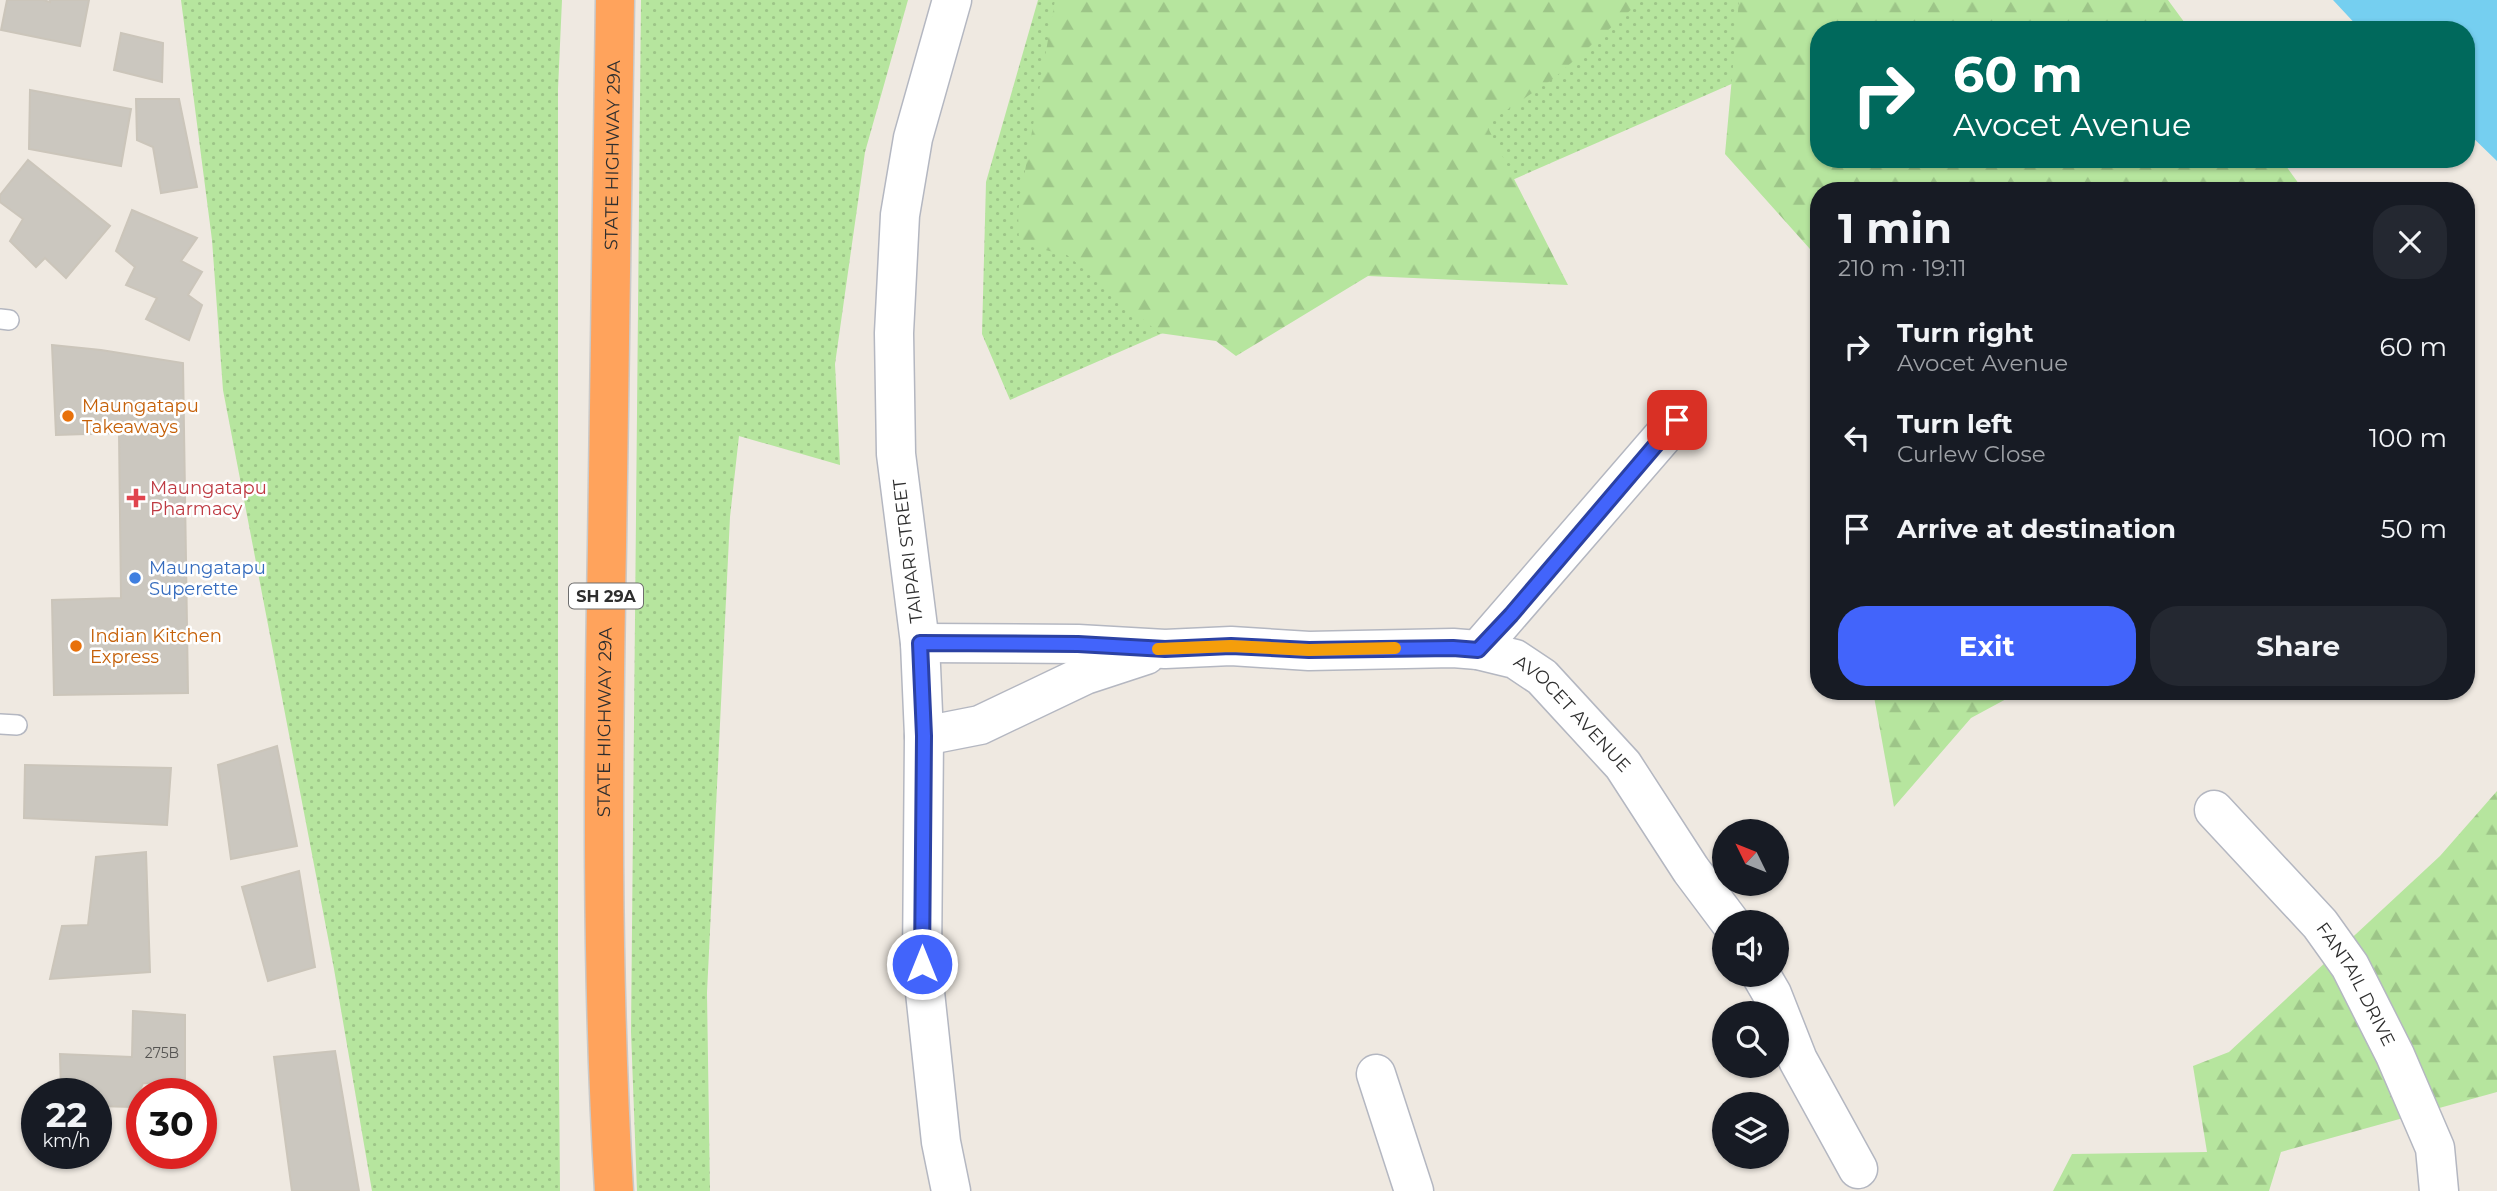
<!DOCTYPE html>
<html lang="en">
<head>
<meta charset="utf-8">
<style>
  :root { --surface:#171b24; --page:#242831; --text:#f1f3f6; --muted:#9ea1a6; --accent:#4264fb }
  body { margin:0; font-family:Montserrat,sans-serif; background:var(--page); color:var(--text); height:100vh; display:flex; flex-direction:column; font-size:26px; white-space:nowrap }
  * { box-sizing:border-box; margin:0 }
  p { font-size:23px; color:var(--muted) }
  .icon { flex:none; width:38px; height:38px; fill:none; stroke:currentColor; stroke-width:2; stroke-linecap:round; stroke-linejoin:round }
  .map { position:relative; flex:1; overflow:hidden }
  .side { position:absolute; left:1810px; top:182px; width:665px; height:518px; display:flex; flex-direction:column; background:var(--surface); border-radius:28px; box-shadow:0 2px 5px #0004 }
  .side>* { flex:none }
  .top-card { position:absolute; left:1810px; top:21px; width:665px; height:147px; border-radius:28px; box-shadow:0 2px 5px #0004; background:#00695c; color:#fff; overflow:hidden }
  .needle { width:46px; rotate:313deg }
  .fabs { position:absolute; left:1712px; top:819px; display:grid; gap:14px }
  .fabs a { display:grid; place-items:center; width:77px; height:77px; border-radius:50%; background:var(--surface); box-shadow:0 2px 5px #0004; font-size:35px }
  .speed { position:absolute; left:21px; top:1078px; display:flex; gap:14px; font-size:35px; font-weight:700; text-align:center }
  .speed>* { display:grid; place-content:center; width:91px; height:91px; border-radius:50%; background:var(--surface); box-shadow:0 2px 5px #0004; line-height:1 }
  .speed small { font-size:18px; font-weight:400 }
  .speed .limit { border:10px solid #d22; background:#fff; color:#111 }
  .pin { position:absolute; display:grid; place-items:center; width:60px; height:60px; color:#fff; margin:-30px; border-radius:14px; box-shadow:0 4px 10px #0006 }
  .me { position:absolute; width:77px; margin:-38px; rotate:0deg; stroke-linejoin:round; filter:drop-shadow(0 0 5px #0008) }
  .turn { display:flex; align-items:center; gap:24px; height:147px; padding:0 28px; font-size:32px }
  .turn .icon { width:91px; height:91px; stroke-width:2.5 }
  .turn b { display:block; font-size:49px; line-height:60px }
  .round { display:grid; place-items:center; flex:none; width:74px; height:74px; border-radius:28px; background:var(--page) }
  .summary { display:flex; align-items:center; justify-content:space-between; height:119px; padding:0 28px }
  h1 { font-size:42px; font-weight:700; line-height:52px }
  .cta { display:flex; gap:14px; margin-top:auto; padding:14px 28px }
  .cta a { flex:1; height:80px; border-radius:28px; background:var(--accent); color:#fff; font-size:28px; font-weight:700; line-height:80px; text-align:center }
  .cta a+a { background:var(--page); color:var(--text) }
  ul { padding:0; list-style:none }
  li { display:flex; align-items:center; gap:21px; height:91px; padding:0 28px }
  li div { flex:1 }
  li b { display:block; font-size:26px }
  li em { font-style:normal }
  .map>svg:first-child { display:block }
  .grass { fill:url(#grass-dots) }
  .forest { fill:url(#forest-firs) }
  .water { fill:#75cff0 }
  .building { fill:#cbc7bf; stroke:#cbc5ba; stroke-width:2 }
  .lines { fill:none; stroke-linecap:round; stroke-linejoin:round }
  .lane-casing { stroke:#b4b7c1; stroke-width:22 }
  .street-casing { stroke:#b4b7c1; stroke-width:41 }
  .highway-casing { stroke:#c9c9c9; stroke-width:41 }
  .lane { stroke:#fff; stroke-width:19 }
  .street { stroke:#fff; stroke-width:38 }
  .highway { stroke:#ffa35c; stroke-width:38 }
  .route-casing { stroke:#2b41a3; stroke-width:18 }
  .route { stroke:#4264fb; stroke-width:12 }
  .slow { stroke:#f59e0b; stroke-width:12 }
  .food-dot { fill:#e8710a; stroke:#fff; stroke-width:2.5 }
  .health-dot { fill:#e0444e; stroke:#fff; stroke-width:2.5 }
  .shop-dot { fill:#3f7fe0; stroke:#fff; stroke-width:2.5 }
  .labels { text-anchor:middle; stroke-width:5; stroke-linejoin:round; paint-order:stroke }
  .number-label { font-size:14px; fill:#555452 }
  .shield { fill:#fff; stroke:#6d6d6d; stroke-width:2 }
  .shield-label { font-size:16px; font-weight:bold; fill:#2e2e2e }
  .street-label { font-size:18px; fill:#2e2e2e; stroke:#fff }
  .food-label { font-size:18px; fill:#c56008; stroke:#fff; text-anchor:start }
  .health-label { font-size:18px; fill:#be3a42; stroke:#fff; text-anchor:start }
  .shop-label { font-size:18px; fill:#366cbe; stroke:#fff; text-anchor:start }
</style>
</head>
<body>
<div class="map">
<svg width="2497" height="1191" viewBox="0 0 2497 1191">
  <defs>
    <pattern id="grass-dots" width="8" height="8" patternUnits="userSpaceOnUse" patternTransform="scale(1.75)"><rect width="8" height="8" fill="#b6e59e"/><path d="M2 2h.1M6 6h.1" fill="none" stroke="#9dc588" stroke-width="1.8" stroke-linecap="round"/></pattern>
    <pattern id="forest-firs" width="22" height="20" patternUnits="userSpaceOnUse" patternTransform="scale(1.75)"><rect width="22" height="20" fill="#b6e59e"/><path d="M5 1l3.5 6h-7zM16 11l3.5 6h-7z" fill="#9dc588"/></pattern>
  </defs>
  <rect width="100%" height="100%" fill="#efe9e1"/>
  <g class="grass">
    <polygon points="181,0 562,0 558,89 558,955 560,1191 372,1191 334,969 223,390 212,240"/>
    <polygon points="641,0 908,0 865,152 835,364 840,465 739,436 730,517 707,993 710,1191 637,1191 631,1032"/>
    <polygon points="1038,0 1923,0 1818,30 1818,46 1010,400 982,334 986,182"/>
  </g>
  <g class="forest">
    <polygon points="1055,0 1642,0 1553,79 1486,124 1568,285 1368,276 1236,356 1216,341 1159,333 1067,255 1019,244 1018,211"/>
    <polygon points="1739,0 2168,0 2190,30 1818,30 1818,159 2281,159 2299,184 2298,191 1818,191 1818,258 1725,154"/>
    <polygon points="1873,691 2021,691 1971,718 1894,807"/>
    <polygon points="2497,791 2497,1092 2281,1152 2269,1191 2053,1191 2072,1154 2207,1152 2193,1066 2229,1052 2440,856"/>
  </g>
  <polygon class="water" points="2333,0 2497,0 2497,161 2466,131 2466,30 2361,30"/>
  <g class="building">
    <polygon points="7,0 43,0 50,2 50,0 89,0 80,46 1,30"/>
    <polygon points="121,33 163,43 162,82 114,70"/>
    <polygon points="30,90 131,109 121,166 29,149"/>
    <polygon points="136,99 179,99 197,187 161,193 153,147 137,140"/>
    <polygon points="28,160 110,226 66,278 45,258 36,267 10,241 23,219 0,202 0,195"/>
    <polygon points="132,210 197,238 181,261 202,272 188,295 202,305 189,340 146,319 157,298 126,285 135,267 116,251"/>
    <polygon points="52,345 101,350 183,363 188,693 54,695 52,600 121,598 119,433 56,435"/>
    <polygon points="277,746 297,846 231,859 218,765"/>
    <polygon points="25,765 171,768 167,825 24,818"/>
    <polygon points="146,852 150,972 50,979 62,926 88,925 96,857"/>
    <polygon points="299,871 315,967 268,981 242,887"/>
    <polygon points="133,1011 185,1015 185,1084 143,1083 133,1107 96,1106 96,1094 61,1094 60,1054 132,1057"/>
    <polygon points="335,1051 359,1191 292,1191 274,1057"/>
  </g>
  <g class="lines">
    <defs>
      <g id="lane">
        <polyline points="0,319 9,320"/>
        <polyline points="0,724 17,725"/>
      </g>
      <g id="street">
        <path id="s1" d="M920,643L1078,644L1165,649L1231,646L1309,651L1453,648L1478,650L1515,659L1542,677L1623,765L1691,870L1730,922"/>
        <polyline points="1478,650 1677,420"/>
        <polyline points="924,736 980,725 1085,675 1146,655"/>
        <path id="s2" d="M2214,810L2320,924L2350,966L2395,1055L2435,1148L2439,1191"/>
        <polyline points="1761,975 1772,994 1798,1060 1858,1169"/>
        <polyline points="1376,1074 1414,1191"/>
        <polyline points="951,1191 941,1142 922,964 924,736 920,643 896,454 894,333 900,215 913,138 952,0"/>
      </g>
      <g id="highway">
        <path id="s3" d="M614,1191C601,976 603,760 607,545C610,363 612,182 615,0"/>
      </g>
    </defs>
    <use href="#lane" class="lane-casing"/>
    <use href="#street" class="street-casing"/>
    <use href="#highway" class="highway-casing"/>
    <use href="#lane" class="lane"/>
    <use href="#street" class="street"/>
    <use href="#highway" class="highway"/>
  </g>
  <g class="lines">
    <defs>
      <polyline id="route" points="922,964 924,736 920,643 1078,644 1165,649 1231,646 1309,650 1453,648 1478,650 1511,615 1677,420"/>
    </defs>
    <use href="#route" class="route-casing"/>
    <use href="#route" class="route"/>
    <polyline class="slow" points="1158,649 1231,646 1309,650 1395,648"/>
  </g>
  <g class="food-dot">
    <circle cx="68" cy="416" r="7"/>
    <circle cx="76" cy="646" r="7"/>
  </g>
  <path class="health-dot" d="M132.5 487.5h7v7h7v7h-7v7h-7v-7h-7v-7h7z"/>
  <circle class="shop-dot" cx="135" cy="578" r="7"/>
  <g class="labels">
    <g class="number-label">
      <text x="162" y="1058">275B</text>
    </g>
    <rect class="shield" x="569" y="583.5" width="74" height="25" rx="5"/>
    <g class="shield-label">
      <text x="606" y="602">SH 29A</text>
    </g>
    <g class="street-label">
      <text dy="6" stroke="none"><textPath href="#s3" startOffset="1036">STATE HIGHWAY 29A</textPath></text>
      <text transform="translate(908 551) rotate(-97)" y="6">TAIPARI STREET</text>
      <text dy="6" stroke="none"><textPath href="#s1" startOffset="676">AVOCET AVENUE</textPath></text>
      <text dy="6" stroke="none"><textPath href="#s3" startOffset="469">STATE HIGHWAY 29A</textPath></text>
      <text dy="6" stroke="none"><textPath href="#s2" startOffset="226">FANTAIL DRIVE</textPath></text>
    </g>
    <g class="food-label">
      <text x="82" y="412">Maungatapu<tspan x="82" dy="21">Takeaways</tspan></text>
      <text x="90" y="642">Indian Kitchen<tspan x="90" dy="21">Express</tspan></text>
    </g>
    <g class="health-label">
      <text x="150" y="494">Maungatapu<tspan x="150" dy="21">Pharmacy</tspan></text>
    </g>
    <g class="shop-label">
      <text x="149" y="574">Maungatapu<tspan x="149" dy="21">Superette</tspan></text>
    </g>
  </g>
</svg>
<div class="fabs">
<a><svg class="needle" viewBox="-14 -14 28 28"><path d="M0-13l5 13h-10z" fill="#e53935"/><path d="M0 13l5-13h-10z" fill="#9ea1a6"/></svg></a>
<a><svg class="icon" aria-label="sound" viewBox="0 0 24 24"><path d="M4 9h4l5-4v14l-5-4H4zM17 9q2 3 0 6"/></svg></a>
<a><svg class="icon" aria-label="search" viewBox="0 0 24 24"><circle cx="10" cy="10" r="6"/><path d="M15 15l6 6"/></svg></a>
<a><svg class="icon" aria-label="layers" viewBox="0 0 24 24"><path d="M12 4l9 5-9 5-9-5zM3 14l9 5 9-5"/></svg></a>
</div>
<div class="speed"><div>22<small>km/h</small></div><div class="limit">30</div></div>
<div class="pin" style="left:1677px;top:420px;background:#d93025"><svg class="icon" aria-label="arrive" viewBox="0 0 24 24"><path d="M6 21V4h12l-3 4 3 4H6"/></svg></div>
<svg class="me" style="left:922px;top:964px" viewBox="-20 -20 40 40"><circle r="17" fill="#4264fb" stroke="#fff" stroke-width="3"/><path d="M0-11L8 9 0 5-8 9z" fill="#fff"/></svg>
<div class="top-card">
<div class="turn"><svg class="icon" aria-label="right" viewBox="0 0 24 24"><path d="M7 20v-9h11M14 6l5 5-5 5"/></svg><div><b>60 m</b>Avocet Avenue</div></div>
</div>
<section class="side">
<div class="summary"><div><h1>1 min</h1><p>210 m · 19:11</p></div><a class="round"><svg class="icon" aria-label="close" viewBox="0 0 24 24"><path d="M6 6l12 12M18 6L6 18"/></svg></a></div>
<ul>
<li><svg class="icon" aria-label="right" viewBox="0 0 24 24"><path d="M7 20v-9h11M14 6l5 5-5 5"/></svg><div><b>Turn right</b><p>Avocet Avenue</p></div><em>60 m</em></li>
<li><svg class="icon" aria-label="left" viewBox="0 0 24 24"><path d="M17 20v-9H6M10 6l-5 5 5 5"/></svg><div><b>Turn left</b><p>Curlew Close</p></div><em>100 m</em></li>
<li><svg class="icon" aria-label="arrive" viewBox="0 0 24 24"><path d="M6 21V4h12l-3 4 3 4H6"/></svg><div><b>Arrive at destination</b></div><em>50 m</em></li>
</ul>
<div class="cta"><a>Exit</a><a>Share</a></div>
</section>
</div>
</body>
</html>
